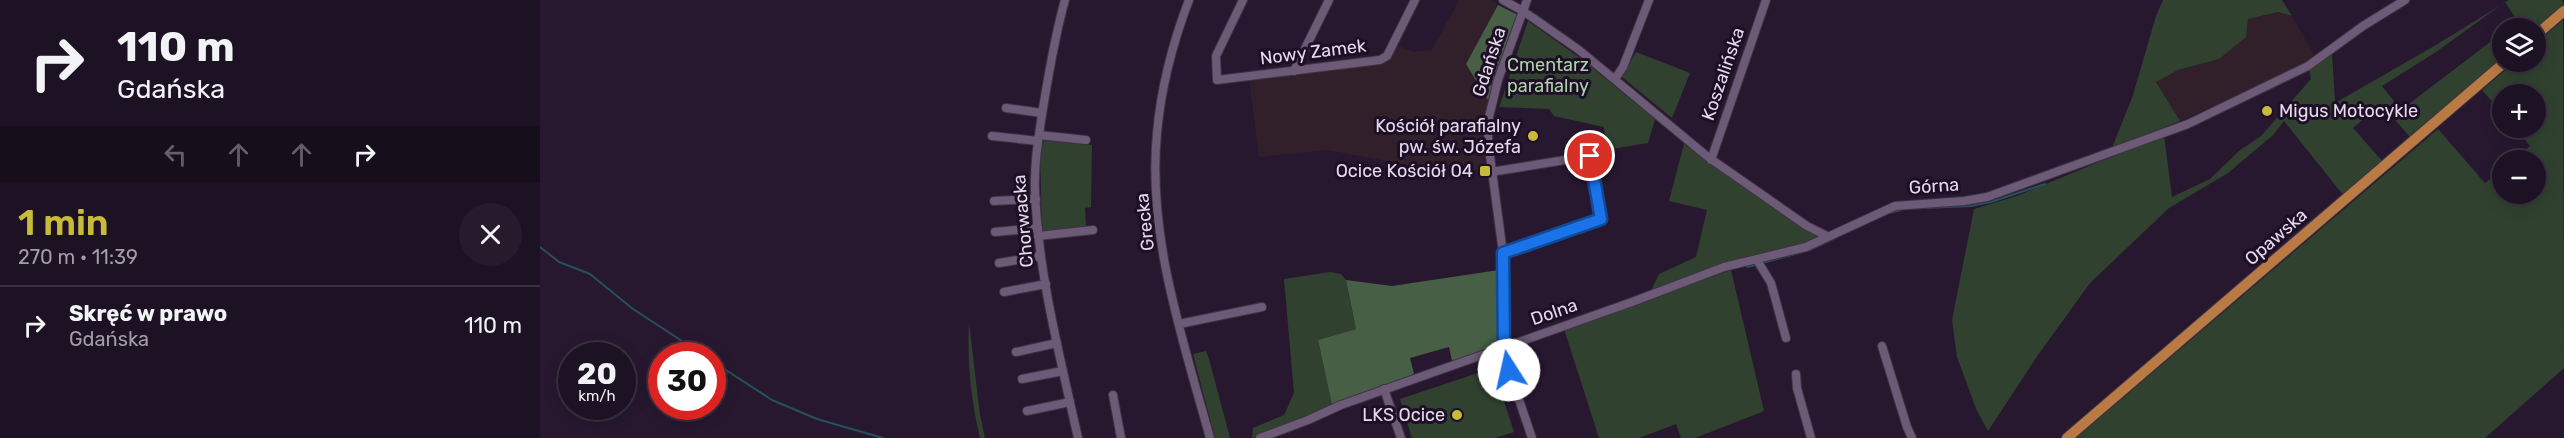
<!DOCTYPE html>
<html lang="pl">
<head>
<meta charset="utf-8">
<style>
  :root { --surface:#1d1224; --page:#251b2c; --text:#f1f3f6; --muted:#a09ea6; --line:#3b3241; --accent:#c7bb3b }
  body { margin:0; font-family:Rubik,sans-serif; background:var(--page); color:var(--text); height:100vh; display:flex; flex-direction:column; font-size:22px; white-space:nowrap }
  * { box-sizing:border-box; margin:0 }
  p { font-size:20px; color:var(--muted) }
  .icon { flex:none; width:33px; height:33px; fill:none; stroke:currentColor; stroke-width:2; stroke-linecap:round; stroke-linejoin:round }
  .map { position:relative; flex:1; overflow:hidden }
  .panel { display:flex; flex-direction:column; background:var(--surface); width:540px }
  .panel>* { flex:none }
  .guide { background:#1d1224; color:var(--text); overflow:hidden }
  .tools { position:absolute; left:1952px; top:18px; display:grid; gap:12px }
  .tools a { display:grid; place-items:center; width:54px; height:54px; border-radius:50%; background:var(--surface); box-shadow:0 3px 15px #0003,0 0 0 2px var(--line); font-size:30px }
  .speed { position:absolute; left:18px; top:342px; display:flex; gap:12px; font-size:30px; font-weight:700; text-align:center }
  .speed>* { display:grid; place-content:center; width:78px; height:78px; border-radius:50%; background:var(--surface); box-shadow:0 3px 15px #0003,0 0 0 2px var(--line); line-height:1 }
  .speed small { font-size:15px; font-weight:400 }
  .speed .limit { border:9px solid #d22; background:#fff; color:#111 }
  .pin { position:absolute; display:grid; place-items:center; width:51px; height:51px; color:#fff; margin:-26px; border:3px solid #fff; border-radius:50%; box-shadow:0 2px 6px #0007 }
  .me { position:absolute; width:66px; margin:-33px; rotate:350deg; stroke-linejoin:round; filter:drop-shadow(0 0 4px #0008) }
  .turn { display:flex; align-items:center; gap:21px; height:126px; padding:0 18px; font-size:27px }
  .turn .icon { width:78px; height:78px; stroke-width:2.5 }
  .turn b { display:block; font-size:42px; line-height:51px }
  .lanes { display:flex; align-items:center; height:57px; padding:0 18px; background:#0003; justify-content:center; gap:30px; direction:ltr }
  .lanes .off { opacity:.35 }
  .round { display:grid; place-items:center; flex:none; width:63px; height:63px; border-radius:32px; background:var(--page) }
  .summary { display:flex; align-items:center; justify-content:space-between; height:102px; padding:0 18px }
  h1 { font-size:36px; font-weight:600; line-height:45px; color:var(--accent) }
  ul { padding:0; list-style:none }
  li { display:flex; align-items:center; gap:18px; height:78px; padding:0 18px; border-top:2px solid var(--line) }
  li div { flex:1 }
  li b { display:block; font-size:22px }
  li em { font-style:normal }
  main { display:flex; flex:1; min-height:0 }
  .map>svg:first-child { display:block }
  .industrial { fill:#31202a }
  .green { fill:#30422f }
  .forest { fill:#465f45 }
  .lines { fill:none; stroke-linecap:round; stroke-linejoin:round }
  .stream { stroke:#25515c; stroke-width:2 }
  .minor-casing { stroke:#3f3246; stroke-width:10 }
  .major-casing { stroke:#3f3246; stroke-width:12 }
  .minor { stroke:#6c5a76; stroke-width:8 }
  .major { stroke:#b97a43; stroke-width:10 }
  .route-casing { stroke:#114b97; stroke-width:15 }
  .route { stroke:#1a73e8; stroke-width:10 }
  .poi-dot { fill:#c7bb3b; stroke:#1e0e26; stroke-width:2 }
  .labels { text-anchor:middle; stroke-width:6; stroke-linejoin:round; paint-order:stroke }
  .street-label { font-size:18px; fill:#e4daeb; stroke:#1e0e26 }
  .park-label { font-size:18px; fill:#a8d6a6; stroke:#1e0e26 }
  .poi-label { font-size:18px; fill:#e4daeb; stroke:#1e0e26; text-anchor:end }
</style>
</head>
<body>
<main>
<section class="panel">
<div class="guide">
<div class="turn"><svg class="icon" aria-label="right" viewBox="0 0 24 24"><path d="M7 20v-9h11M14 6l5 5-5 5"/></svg><div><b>110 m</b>Gdańska</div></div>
<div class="lanes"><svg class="icon off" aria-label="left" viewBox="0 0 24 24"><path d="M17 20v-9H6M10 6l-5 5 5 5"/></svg><svg class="icon off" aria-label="ahead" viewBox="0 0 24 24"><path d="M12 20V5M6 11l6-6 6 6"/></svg><svg class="icon off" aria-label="ahead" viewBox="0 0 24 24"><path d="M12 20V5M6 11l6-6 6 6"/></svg><svg class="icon" aria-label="right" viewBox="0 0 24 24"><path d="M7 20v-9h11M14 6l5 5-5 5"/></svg></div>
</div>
<div class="summary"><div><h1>1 min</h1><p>270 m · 11:39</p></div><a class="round"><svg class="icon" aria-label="close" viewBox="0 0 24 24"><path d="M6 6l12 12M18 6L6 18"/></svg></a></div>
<ul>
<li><svg class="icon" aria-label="right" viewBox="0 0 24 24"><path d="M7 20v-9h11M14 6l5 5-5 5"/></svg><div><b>Skręć w prawo</b><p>Gdańska</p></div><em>110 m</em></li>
</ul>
</section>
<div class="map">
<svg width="2024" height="438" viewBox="0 0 2024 438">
  <rect width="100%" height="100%" fill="#271830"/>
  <g class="industrial">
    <polygon points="919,0 950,0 958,5 926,64 948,100 944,136 945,168 914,173 787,150 719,157 709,79 847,61 857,45 873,52 892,50"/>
    <polygon points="1738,12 1752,16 1776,58 1640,121 1616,82 1638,70 1679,59 1708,26 1707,19"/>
  </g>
  <g class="green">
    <polygon points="1623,0 1742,0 1752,16 1738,12 1708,19 1706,37 1679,59 1638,70 1616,82 1640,121 1572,148 1593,95 1616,16"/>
    <polygon points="1969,0 2022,0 2024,6 1995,31 1995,28 1967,28 1977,20 1965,2 1896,52 1842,86 1861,110 1962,33 1962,59 1871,138 1841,104 1813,128 1843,162 1804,196 1744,121 1733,135 1688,173 1629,208 1550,283 1498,355 1448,431 1437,411 1417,357 1412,320 1434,209 1477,196 1624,135 1632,197 1670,179 1699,151 1721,136 1771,79 1769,67 1792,52 1795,103 1896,45"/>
    <polygon points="2023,20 2024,368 1945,438 1536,438 1898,129 1945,183 1962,170 1962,194 1995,194 1995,160 1973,160 1990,146 1975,128 1995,128 1995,94 1962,94 1962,113 1942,90 1975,62 1995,62 1995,44"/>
    <polygon points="988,21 1044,61 1115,119 1108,143 1066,150 1064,127 1014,116 1009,109 959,107"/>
    <polygon points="1096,52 1150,73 1132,118 1082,77"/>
    <polygon points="504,140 552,145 551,207 545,208 546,227 502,231 500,153"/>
    <polygon points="1144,144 1252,220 1284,236 1265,245 1110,293 1119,274 1156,257 1167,210 1129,201"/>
    <polygon points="1191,270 1224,411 1155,438 1141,438 1136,424 1099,438 1059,438 1024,329"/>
    <polygon points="790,272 801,274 806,280 816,329 778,340 792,405 755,423 712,438 713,428 744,415 754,393 744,279"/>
    <path d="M429,323L440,415L445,438H440C431,399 427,363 429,323Z"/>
    <polygon points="666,351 669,359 690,438 675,438 653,354"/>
    <polygon points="953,368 974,432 955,438 872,438 860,399"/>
  </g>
  <g class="forest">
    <polygon points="958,5 978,15 948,100 926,64"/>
    <polygon points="959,270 958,342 952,348 912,361 909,347 870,358 874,374 792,405 778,340 816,329 806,280 852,286"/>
  </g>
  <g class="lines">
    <g class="stream">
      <polyline points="996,15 1033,41"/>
      <polyline points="1385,208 1431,206 1451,202 1505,184"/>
      <polyline points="1349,213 1361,210"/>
      <polyline points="0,247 19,262 50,274 93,309 165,356"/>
      <polyline points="1222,263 1270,250 1295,238"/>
      <polyline points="1207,267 1216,265"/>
      <polyline points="172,361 232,400 277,419 343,438"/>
    </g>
    <defs>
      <g id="minor">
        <path d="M525,0C515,35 509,72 503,108C499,135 494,162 495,190C498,274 520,356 538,438"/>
        <path d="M649,0C633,42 621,88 617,133C607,236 643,340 670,438"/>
        <polyline points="703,0 676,56 677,80 840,60 847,56 875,0"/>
        <polyline points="963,0 983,11 1039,50 1168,157 1267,226 1287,236"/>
        <polyline points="987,0 958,80 949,117 948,141 963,253 964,348 969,370 992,438"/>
        <polyline points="754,71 789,0"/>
        <polyline points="1075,79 1083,67 1109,0"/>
        <polyline points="466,108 502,113"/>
        <polyline points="499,135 546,140"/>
        <polyline points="452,136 498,141"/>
        <polyline points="1171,160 1226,0"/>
        <polyline points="951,172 1050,156 1061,219 963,253"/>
        <polyline points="454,201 496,199"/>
        <polyline points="455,232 498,228"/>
        <polyline points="498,236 553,230"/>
        <polyline points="1217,260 1231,283 1246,338"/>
        <polyline points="459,263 501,256"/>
        <polyline points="464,292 506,284"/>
        <polyline points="639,324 722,307"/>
        <polyline points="1342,346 1367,427 1372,438"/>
        <polyline points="476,352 517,343"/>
        <polyline points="1256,374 1257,388 1271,438"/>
        <polyline points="482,379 523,371"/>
        <polyline points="844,389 861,438"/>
        <polyline points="573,395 581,438"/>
        <polyline points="487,411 530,402"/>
        <polyline points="720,438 768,420 801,405 1092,302 1184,267 1266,247 1355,206 1424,201 1447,197 1648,124 1768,66 1823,26 1865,0"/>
      </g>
      <g id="major">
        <polyline points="1995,36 2024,11"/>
        <polyline points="1527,438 1965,62"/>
      </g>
    </defs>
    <use href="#minor" class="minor-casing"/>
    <use href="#major" class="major-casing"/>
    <use href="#minor" class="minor"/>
    <use href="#major" class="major"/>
  </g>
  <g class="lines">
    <defs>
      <polyline id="route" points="969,370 964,348 963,253 1061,219 1050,156"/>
    </defs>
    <use href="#route" class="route-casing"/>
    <use href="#route" class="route"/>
  </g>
  <g class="poi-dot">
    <circle cx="1727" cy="111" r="6"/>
    <circle cx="993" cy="136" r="6"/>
    <rect x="939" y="165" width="12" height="12" rx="3"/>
    <circle cx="917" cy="415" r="6"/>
  </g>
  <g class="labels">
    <g class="street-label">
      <text transform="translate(773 52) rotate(-7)" y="6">Nowy Zamek</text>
      <text transform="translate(949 62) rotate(-72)" y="6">Gdańska</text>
      <text transform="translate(1183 74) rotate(-71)" y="6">Koszalińska</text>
      <text transform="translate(1394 186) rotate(-4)" y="6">Górna</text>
      <text transform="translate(483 221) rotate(-95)" y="6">Chorwacka</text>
      <text transform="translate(605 222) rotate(-96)" y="6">Grecka</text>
      <text transform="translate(1736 237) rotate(-41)" y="6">Opawska</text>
      <text transform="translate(1014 312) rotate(-19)" y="6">Dolna</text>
    </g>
    <g class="park-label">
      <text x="1008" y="71">Cmentarz<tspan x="1008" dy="21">parafialny</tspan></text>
    </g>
    <g class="poi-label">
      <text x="1739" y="117" text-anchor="start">Migus Motocykle</text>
      <text x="981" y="132">Kościół parafialny<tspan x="981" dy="21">pw. św. Józefa</tspan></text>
      <text x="933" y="177">Ocice Kościół 04</text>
      <text x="905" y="421">LKS Ocice</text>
    </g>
  </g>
</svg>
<div class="tools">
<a><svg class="icon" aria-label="layers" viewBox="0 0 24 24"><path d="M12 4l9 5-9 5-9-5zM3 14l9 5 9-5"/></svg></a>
<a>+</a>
<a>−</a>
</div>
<div class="speed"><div>20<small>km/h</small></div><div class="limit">30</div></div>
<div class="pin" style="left:1050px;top:156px;background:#d93025"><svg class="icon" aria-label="arrive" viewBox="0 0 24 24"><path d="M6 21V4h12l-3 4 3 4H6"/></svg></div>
<svg class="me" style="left:969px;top:370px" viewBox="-20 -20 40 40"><circle r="19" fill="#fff"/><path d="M0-13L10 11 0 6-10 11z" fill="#1a73e8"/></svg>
</div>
</main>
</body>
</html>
